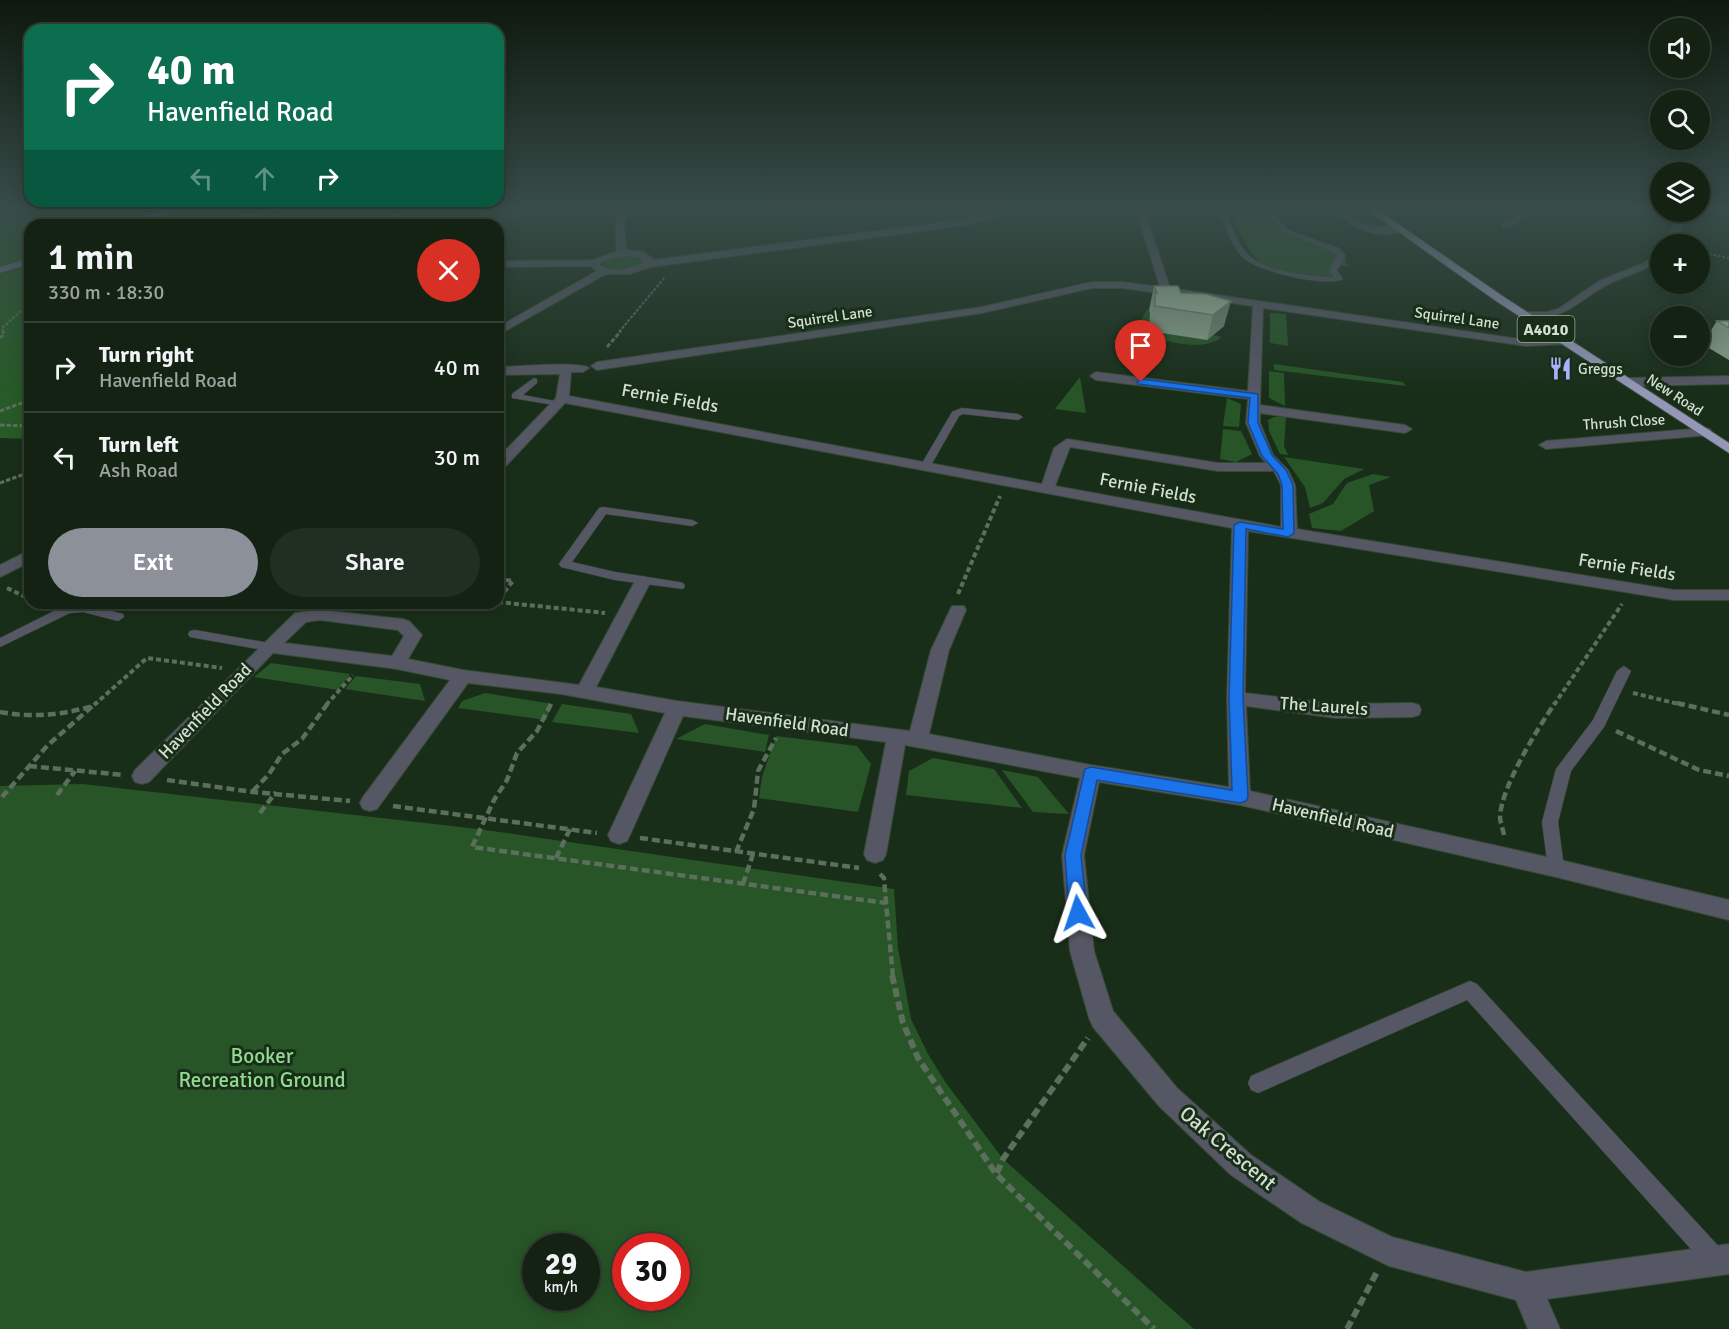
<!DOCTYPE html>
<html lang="en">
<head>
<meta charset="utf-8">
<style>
  :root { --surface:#132213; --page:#202f21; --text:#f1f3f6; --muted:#9da4a0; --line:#323f33; --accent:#8c9099 }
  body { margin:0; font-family:Signika,sans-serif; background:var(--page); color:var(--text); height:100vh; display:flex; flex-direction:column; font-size:22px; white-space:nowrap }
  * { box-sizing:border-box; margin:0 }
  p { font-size:20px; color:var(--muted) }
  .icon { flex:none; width:33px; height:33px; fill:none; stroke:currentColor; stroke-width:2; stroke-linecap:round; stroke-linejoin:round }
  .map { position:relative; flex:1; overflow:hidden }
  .sheet { position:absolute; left:24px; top:219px; width:480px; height:390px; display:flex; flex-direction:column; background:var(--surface); border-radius:18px; box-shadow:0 3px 15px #0003,0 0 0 2px var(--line) }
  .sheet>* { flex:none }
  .top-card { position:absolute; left:24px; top:24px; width:480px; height:183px; border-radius:18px; box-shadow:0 3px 15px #0003,0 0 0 2px var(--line); background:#0b6e4f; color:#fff; overflow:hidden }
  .buttons { position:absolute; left:1650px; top:18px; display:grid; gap:12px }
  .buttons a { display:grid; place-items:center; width:60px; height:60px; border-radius:50%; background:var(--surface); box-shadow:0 3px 15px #0003,0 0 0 2px var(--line); font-size:30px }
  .speed { position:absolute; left:522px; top:1233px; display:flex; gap:12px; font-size:30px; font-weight:700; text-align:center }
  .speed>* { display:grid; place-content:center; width:78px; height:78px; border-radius:50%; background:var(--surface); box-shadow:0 3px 15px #0003,0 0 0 2px var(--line); line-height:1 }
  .speed small { font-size:15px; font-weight:400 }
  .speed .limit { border:9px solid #d22; background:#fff; color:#111 }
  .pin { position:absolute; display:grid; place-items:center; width:51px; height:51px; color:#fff; margin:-62px -26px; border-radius:50% 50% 50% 0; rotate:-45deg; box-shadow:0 0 6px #0007 }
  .pin .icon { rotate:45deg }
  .me { position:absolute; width:66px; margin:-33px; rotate:355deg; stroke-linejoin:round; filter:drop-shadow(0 0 4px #0008) }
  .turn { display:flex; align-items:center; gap:21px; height:126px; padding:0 24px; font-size:27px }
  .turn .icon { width:78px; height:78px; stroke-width:2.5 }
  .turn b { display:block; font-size:42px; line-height:51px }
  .lanes { display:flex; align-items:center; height:57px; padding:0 24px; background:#0003; justify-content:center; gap:30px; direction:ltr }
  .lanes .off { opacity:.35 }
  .round { display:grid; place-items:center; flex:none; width:63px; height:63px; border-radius:32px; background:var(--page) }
  .overview { display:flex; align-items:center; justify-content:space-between; height:102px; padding:0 24px }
  h1 { font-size:36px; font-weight:600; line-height:45px }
  .action { display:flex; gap:12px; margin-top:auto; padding:12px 24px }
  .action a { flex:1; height:69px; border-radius:36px; background:var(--accent); color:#fff; font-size:24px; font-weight:600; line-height:69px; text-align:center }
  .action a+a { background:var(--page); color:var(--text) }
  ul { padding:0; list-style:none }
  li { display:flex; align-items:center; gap:18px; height:90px; padding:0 24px; border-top:2px solid var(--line) }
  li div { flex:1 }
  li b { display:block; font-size:22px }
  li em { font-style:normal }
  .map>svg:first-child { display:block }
  .green { fill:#275527; fill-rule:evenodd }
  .forest { fill:#275a27 }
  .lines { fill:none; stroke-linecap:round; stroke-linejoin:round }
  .lane-casing { stroke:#374a36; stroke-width:1 }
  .street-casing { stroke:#374a36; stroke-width:2 }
  .secondary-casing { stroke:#374a36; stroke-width:2 }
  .highway-casing { stroke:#374a36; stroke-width:2 }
  .path-far4 { stroke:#5c6e5c; stroke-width:2; stroke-dasharray:3 1.5; stroke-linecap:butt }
  .path-far3 { stroke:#5c6e5c; stroke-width:3; stroke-dasharray:4.5 2; stroke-linecap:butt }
  .path-far2 { stroke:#5c6e5c; stroke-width:4; stroke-dasharray:5 3; stroke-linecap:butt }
  .path-far1 { stroke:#5c6e5c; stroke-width:4.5; stroke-dasharray:8 4; stroke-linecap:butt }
  .path { stroke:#5c6e5c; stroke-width:6; stroke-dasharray:9 4.5; stroke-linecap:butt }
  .lane { fill:#555764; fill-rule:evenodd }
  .street { fill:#555764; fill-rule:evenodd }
  .secondary { fill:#6f7185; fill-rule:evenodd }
  .highway { fill:#9497b7; fill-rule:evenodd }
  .wall { fill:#8ca28b }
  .shaded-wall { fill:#728471 }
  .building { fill:#a3bca2; stroke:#728471; stroke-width:1.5 }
  .route { fill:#1a73e8; stroke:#114b97; stroke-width:1.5 }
  .labels { text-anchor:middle; stroke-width:6; stroke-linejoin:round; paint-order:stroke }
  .far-street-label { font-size:15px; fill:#d2dfd1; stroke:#192e19 }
  .far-poi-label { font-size:15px; fill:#d2dfd1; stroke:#192e19; text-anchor:start }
  .shield { fill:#192e19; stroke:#9aaa9a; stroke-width:1.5 }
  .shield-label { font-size:16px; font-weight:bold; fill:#d2dfd1 }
  .street-label { font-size:18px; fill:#d2dfd1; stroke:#192e19 }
  .near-park-label { font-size:21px; fill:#91da8f; stroke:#192e19 }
  .near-street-label { font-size:21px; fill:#d2dfd1; stroke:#192e19 }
</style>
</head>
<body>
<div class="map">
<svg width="1729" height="1329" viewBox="0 0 1729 1329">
  <rect width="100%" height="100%" fill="#192e19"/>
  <g class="green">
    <path d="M1227,206H1267L1286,229L1337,249L1349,266L1332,265L1337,277C1317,274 1276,275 1260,262C1247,251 1235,221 1227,206Z"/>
    <path d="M636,255L646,261C635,270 617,274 603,266L605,260L615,256Z"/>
    <path d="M1147,310H1149L1152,319L1207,340L1213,335L1222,337C1206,350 1179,344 1159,339L1155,333H1133L1136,345L1113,342L1139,323Z"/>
    <polygon points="1270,313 1286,314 1288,346 1270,343"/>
    <polygon points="1274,364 1403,382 1406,386 1274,370"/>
    <polygon points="1269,371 1284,373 1285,406 1269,398"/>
    <polygon points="1080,377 1086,413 1055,409"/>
    <polygon points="1227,398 1241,404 1239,427 1223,426"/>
    <polygon points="1274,417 1286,417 1284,446 1288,455 1280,454 1269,431 1268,420"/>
    <polygon points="1223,429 1241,431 1252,454 1236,462 1220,459"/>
    <polygon points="1284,457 1364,469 1344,479 1323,503 1310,508 1305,487"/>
    <polygon points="1373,474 1391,477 1369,485 1374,511 1341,531 1312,528 1309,514 1333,504 1347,483"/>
    <polygon points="271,663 350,674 338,690 254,677"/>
    <polygon points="356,676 420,684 425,701 345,689"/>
    <polygon points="485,693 553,704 546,720 458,708 462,701"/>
    <polygon points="562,704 631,714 639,733 552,722"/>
    <polygon points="705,724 769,735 765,752 676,739"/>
    <polygon points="776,736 857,746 871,764 858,812 759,798 762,777"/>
    <polygon points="933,758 994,769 1022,808 906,795 909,771"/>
    <polygon points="1002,770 1038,777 1069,814 1033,812"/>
    <path d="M83,784L478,829L894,889L898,948L911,1019L928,1054L946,1083L1003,1159L1194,1329H0V786ZM536,1246H586V1298H536ZM626,1246H676V1298H626Z"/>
  </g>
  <g class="forest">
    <polygon points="0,206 174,206 127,225 30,225 30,257 0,267"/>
    <polygon points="184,206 524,206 494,225 138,225"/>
    <polygon points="30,263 30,439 0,438 0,273"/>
  </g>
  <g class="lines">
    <defs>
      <g id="lane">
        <path d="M1217,206H1223C1231,221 1235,239 1246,252C1262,272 1309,276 1334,277L1329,270L1337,255L1333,252L1284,232L1262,206H1268L1288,230L1339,248L1345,255V259L1337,270L1343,279C1327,288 1254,271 1241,256C1229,242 1225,222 1217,206Z"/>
        <polygon points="534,378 537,379 537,383 523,395 560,402 560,406 512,398 512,394"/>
        <polygon points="962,408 1018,414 1023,417 1018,420 963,414 959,416 930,467 922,467 921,465 952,412"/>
        <polygon points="603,507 692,520 698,523 692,526 606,514 572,562 615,572 679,582 683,583 685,586 683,589 615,580 561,567 559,564 561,561 599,508"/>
        <polygon points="83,604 123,614 124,617 118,621 83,612 70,613 0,647 0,638 64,606"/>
        <polygon points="195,630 269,643 276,647 269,651 190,637 188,634 190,631"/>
        <polygon points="1624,666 1631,671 1604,727 1571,771 1558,822 1564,868 1562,873 1556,875 1550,873 1548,868 1542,822 1556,769 1593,720 1617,671"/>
        <polygon points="1470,981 1477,984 1723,1251 1726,1259 1723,1267 1715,1270 1707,1267 1467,1000 1265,1090 1258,1093 1251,1090 1248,1083 1251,1076"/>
      </g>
      <g id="street">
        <path d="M622,206H630L624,223L626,250L644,252L654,260L967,219L985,214L991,208V206H999L1000,209L991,218L968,225L651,267L629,274H606L498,335V327L597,271L590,266L498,267V261L593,260L617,251L615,223ZM622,256L639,257L643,262C630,270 614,273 600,265L602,262Z"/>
        <path d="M1135,206H1143L1170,288L1526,340L1566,338L1572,341L1566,344L1526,346L1263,308L1260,405L1405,425L1412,429L1405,433L1260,413V423L1273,455L1288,470L1295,485L1297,529L1674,590H1729V600H1674L1248,531L1245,693L1336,704L1412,703L1419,705L1421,710L1419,715L1412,717L1336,718L1246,706L1250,791L1556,859L1729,900V920L1556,877L1240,805L1099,782L1084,855L1094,951L1113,1011L1177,1088L1251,1155L1320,1202L1392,1237L1526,1272L1729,1244V1274L1547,1299L1560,1329H1528L1516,1300L1389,1266L1300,1222L1231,1175L1159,1106L1093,1027L1089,1018L1070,951L1062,855L1080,778L905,745L886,854L883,860L875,863L867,860L864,854L886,742L683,716L630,835L627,841L619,844L611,841L608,835L665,713L561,694L468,683L377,809L370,811L363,809L360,803L363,797L450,680L397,669L273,653L149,782L142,784L135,782L132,776L135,770L295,613L320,610L403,619L409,621L422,635L408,659L463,670L579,685L635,581L643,576L651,581L596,687L677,701L910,731L931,650L950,610L952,606H964L966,610L949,650L929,734L1091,765L1229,787L1227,698L1232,528L565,403L503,469L498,470V458L556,398L560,374L498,375V367C514,367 581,361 589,368L583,372H571L569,396L1042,484L1054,448L1067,439L1218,463H1266L1260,456L1246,423L1248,399L1096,380L1090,376L1096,372L1248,391L1253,306L1122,288H1092L982,313L597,370L591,366L597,362L982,307L1092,282H1122L1160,287ZM1070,447L1218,471H1274L1281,485V527L1055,486ZM320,620L398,630L404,636L392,656L284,643L306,622Z"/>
        <path d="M1329,206H1338C1356,224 1373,228 1398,227L1403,230C1381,244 1343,223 1329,206Z"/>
        <polygon points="1514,206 1522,206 1525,217 1509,227 1503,227 1503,223 1516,216"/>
        <polygon points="1675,212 1683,212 1682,228 1672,244 1664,244 1672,228"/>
        <path d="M1660,251V259C1645,272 1625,275 1607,285C1582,298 1567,318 1537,318C1530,318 1525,319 1520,315L1525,312H1547L1558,309L1599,281L1644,263Z"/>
        <polygon points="1729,376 1729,384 1628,386 1622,382 1628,378"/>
        <polygon points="1705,428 1710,429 1712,432 1710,435 1546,449 1539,445 1546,441"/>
        <polygon points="30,550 30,562 0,577 0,565"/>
      </g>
      <g id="secondary">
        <polygon points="172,206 184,206 139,225 126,225"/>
        <polygon points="30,258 30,264 0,273 0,267"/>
      </g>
      <polygon id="highway" points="1362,206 1372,206 1504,297 1729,443 1729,453 1496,301"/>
    </defs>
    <use href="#lane" class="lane-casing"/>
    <use href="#street" class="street-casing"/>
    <use href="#secondary" class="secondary-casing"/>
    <use href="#highway" class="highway-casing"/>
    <g class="path-far4">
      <polyline points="205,225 288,206"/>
      <polyline points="390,225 400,206"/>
      <polyline points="468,225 497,206"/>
      <polyline points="1700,252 1729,258"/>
      <polyline points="3,332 2,328 30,303"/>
      <polyline points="619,332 665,277"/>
    </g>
    <g class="path-far3">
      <polyline points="0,338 4,335 3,331"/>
      <polyline points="607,347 621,331"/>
      <polyline points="0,411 30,400"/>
      <polyline points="0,425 30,426"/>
      <polyline points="0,483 30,472"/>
    </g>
    <g class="path-far2">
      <polyline points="498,579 513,581 498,600"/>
      <polyline points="7,588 30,599"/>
      <polyline points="958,594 1000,496"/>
      <polyline points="498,602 605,613"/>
      <polyline points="1633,693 1683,705"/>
      <polyline points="94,705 147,658 222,668"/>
      <polyline points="326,705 353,675"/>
      <polyline points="1554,705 1622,604"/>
    </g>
    <g class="path-far1">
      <polyline points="1677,703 1729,715"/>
      <polyline points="551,704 537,731 517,753 507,780 494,800 472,847 886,903 893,977"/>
      <path d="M0,712C32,718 61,715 93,706"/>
      <polyline points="1616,731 1699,770 1729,776"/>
      <polyline points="29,766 124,775"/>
      <polyline points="167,780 253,792 350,801"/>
      <polyline points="253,791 269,774 282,754 302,739 328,703"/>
      <polyline points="57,795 75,771"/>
      <polyline points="2,797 48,745 96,703"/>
      <polyline points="393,806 597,833"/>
      <polyline points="260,813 276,792"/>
      <path d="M1504,835C1503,829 1500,822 1500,817C1501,787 1538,728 1555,703"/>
      <polyline points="640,838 859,868"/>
      <polyline points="736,852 754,809 758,771 776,738"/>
      <polyline points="556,858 570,829"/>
      <polyline points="880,874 884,878 886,903"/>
      <polyline points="743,884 753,854"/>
    </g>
    <g class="path">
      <polyline points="892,975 903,1023 918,1058 996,1174 1154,1329"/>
      <polyline points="997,1173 1003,1159 1088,1038"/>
      <polyline points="1347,1329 1377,1272"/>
    </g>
    <use href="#lane" class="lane"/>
    <use href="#street" class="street"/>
    <use href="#secondary" class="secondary"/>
    <use href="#highway" class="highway"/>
  </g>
  <g class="wall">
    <polygon points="1154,286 1181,293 1206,294 1224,326 1207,340 1149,331 1150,313 1149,310"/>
    <polygon points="1717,321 1729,321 1729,360 1702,344"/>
  </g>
  <polygon class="shaded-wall" points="1231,301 1224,326 1207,340 1213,315"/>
  <g class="building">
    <polygon points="1154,286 1178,286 1181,293 1206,294 1231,301 1213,315 1155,306 1155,292 1157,293"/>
    <polygon points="1717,321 1729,321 1729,328"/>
  </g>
  <linearGradient id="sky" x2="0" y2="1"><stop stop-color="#0e190e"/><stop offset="0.53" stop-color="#384c49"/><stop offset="1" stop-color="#384c49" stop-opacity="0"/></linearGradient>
  <rect width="1729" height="392" fill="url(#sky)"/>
  <polygon class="route" points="1141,379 1258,394 1258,423 1272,455 1286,470 1293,485 1294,533 1288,537 1246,529 1243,698 1248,797 1246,801 1240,803 1097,780 1081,855 1087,913 1084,918 1078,921 1072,918 1069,913 1065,855 1085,769 1091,767 1232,790 1229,698 1234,525 1240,522 1283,529 1282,485 1278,474 1262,456 1248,423 1250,398 1138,384 1137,382"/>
  <defs>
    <symbol id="restaurant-bare" viewBox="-9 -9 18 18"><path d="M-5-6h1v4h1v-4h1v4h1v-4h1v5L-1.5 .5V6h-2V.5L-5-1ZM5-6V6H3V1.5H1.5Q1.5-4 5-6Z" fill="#aab0fb" stroke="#192e19" stroke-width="2.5" paint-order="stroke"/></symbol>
  </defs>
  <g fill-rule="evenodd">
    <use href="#restaurant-bare" x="1544" y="352" width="33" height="33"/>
  </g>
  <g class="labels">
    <g class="far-street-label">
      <text transform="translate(830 317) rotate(-8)" y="5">Squirrel Lane</text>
      <text transform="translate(1457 318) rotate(8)" y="5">Squirrel Lane</text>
      <text transform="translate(1675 395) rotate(33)" y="5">New Road</text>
      <text transform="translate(1624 422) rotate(-4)" y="5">Thrush Close</text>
    </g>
    <g class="far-poi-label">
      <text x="1578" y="374">Greggs</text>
    </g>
    <rect class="shield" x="1517.5" y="316" width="57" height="26" rx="4.5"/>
    <g class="shield-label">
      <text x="1546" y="335">A4010</text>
    </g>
    <g class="street-label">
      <text transform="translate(670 398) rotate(10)" y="6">Fernie Fields</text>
      <text transform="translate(1148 488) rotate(11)" y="6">Fernie Fields</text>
      <text transform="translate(1627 567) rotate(9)" y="6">Fernie Fields</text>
      <text transform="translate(1324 706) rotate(4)" y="6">The Laurels</text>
      <text transform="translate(205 711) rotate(-46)" y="6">Havenfield Road</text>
      <text transform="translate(787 722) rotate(8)" y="6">Havenfield Road</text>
      <text transform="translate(1333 818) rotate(13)" y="6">Havenfield Road</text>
    </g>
    <g class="near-park-label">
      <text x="262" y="1063">Booker<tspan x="262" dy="24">Recreation Ground</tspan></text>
    </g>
    <g class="near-street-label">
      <text transform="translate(1228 1148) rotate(40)" y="7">Oak Crescent</text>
    </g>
  </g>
</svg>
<div class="buttons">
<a><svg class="icon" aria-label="sound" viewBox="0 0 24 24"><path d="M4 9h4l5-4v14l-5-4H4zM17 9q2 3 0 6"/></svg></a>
<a><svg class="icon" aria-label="search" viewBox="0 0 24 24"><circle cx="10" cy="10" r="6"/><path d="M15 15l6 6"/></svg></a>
<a><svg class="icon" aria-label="layers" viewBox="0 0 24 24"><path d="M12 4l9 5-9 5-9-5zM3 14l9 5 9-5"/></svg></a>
<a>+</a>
<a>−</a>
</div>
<div class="speed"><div>29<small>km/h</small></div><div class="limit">30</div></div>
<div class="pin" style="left:1141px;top:382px;background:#d93025"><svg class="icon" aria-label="arrive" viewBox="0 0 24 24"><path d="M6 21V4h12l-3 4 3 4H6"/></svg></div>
<svg class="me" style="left:1078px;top:913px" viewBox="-20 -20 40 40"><path d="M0-17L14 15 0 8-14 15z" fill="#1a73e8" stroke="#fff" stroke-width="4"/></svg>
<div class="top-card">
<div class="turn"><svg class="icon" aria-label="right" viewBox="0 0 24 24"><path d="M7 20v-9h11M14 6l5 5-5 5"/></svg><div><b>40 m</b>Havenfield Road</div></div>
<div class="lanes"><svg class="icon off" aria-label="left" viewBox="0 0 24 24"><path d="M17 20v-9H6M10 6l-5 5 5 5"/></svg><svg class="icon off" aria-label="ahead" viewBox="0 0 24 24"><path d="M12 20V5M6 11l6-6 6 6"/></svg><svg class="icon" aria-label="right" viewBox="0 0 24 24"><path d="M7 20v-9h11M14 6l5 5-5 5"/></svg></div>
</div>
<section class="sheet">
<div class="overview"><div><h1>1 min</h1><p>330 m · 18:30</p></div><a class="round" style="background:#d93025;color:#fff"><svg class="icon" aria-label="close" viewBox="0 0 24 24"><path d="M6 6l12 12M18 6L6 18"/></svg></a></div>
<ul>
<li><svg class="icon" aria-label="right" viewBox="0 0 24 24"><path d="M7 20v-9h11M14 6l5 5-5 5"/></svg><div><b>Turn right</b><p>Havenfield Road</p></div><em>40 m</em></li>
<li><svg class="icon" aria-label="left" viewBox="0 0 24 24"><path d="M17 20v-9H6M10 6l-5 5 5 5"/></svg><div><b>Turn left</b><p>Ash Road</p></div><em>30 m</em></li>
</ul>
<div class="action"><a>Exit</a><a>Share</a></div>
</section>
</div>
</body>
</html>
